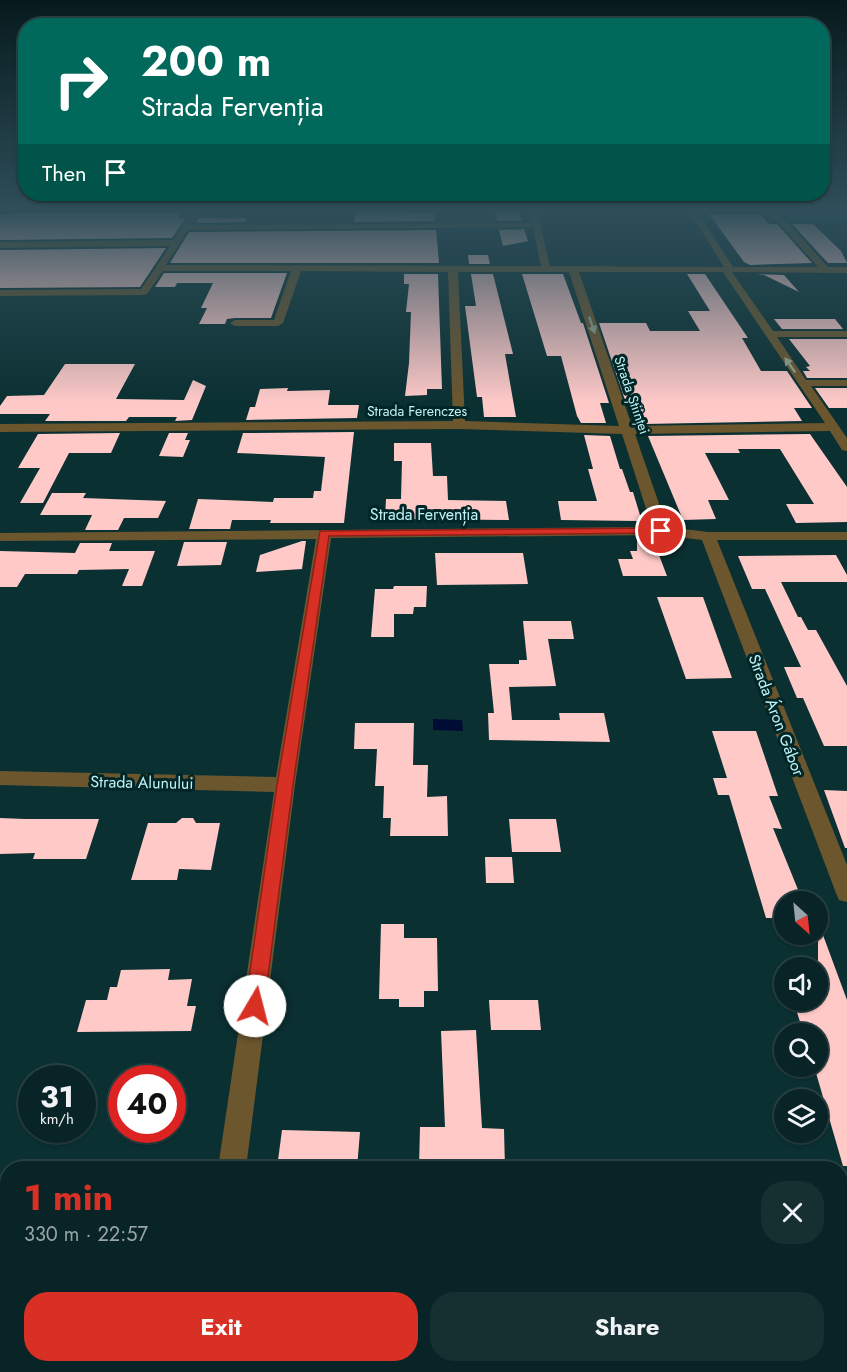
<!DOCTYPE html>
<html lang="en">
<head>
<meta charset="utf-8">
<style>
  :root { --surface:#082426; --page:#163032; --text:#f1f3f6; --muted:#98a4a7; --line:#294143; --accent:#d93025 }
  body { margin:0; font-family:Jost,sans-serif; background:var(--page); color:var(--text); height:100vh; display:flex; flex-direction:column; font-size:22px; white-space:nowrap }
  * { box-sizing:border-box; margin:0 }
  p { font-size:20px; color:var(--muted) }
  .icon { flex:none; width:33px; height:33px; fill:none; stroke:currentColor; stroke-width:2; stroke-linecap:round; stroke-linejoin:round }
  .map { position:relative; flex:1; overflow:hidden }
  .side { position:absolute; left:0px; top:1161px; width:848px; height:212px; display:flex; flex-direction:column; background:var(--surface); border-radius:24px 24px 0 0; box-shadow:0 2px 4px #0004,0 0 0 2px var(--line) }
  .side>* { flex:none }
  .top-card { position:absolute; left:18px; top:18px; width:812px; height:183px; border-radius:24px; box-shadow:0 2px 4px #0004,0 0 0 2px var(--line); background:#00695c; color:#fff; overflow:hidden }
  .needle { width:39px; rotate:153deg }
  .controls { position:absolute; left:774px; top:891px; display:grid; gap:12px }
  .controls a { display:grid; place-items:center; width:54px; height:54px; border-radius:50%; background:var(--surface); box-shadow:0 2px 4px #0004,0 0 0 2px var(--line); font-size:30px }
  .speed { position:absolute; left:18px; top:1065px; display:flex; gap:12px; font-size:30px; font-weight:700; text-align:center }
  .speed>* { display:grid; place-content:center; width:78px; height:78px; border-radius:50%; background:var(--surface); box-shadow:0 2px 4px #0004,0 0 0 2px var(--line); line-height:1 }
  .speed small { font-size:15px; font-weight:400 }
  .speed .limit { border:9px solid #d22; background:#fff; color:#111 }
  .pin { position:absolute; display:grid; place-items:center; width:51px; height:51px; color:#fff; margin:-26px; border:3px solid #fff; border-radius:50%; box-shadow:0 2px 6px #0007 }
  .me { position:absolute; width:66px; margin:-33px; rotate:8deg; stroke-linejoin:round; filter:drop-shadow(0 0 4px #0008) }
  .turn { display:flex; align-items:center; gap:21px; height:126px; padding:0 24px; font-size:27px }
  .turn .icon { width:78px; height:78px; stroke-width:2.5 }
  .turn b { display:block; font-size:42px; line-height:51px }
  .then { display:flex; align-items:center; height:57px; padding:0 24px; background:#0003; gap:12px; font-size:22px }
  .round { display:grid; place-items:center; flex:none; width:63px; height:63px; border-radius:24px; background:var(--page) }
  .overview { display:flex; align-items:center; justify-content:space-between; height:102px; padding:0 24px }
  h1 { font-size:36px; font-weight:700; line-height:45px; color:var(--accent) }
  .cta { display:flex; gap:12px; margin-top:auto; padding:12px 24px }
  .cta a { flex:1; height:69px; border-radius:24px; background:var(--accent); color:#fff; font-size:24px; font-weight:700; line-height:69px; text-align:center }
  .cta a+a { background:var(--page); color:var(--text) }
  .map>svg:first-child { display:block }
  .green { fill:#005c61 }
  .water { fill:#000c35 }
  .building { fill:#ffc9c8 }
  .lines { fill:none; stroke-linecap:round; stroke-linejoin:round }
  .minor { fill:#6c562e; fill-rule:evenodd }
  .oneway { fill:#96a492 }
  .route { fill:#d93025; stroke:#8d1f18; stroke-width:1.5 }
  .labels { text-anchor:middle; stroke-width:6; stroke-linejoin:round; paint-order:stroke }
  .far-street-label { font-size:14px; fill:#c0f2f5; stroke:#012628 }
  .street-label { font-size:16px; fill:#c0f2f5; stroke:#012628 }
</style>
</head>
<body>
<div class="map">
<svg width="847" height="1372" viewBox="0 0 847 1372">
  <rect width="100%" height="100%" fill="#0b3032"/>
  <polygon class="green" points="779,211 847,211 847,222 790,222"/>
  <polygon class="water" points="433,719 462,720 463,731 433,730"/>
  <g class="building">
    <polygon points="355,211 434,213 435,221 354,222"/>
    <polygon points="495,211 519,211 522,221 497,221"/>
    <polygon points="30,213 180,213 178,218 186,218 172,238 0,240 0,214"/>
    <polygon points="709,214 760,214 769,224 777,224 812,263 750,265 744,262"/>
    <polygon points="199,218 247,218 245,222 196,223"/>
    <polygon points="792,224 813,224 841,251 847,263 828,263"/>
    <polygon points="524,229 528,241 503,246 499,230"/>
    <polygon points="436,230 439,263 170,263 189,232"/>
    <polygon points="166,248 140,287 0,288 0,250"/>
    <polygon points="468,255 488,255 490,264 469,264"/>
    <polygon points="164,273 287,273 271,318 235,318 227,319 225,324 199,324 207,308 201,308 213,283 177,283 175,287 155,287"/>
    <polygon points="404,274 438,274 442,389 427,389 427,395 405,396 409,363 411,312 406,312 409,284 404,284"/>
    <polygon points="471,274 493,274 513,354 505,354 516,417 484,417 482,397 477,397 465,306 476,306"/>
    <polygon points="522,274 563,274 581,323 583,323 609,403 600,403 606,423 581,423 577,416 561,356 547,356"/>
    <polygon points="687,274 705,274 748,338 742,338 761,371 787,371 812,408 794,408 802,421 644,424 635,403 626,403 599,323 646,323 650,331 700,331 688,311 710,311"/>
    <polygon points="757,274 784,275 799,292 764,275"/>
    <polygon points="774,319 835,319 843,329 782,329"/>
    <polygon points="789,339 847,339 847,378 807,378 803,371 810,371 806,367 810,366"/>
    <polygon points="65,364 135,364 116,399 184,400 193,380 206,386 192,420 175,421 177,417 129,417 126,421 45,421 50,414 0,414 0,406 7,396 44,395"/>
    <polygon points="288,388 287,391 330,390 328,405 359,405 357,418 246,420 250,407 255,407 260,389"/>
    <polygon points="815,388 847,388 847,408 829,408"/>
    <polygon points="354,432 344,523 270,523 271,520 232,520 230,529 189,529 198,499 273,502 274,498 313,498 314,491 321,491 325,457 237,453 243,433"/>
    <polygon points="120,433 111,453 69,453 43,503 20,503 40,468 18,468 38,434"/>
    <polygon points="169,433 188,433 185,440 190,440 183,457 159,456"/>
    <polygon points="810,434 847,487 847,522 796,523 786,504 814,504 780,449 738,449 740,453 705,453 729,500 708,500 716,519 683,520 648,436"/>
    <polygon points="584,435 610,436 620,469 622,469 630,492 633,492 643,525 637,525 637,521 561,520 558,501 597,501 588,469 593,469"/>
    <polygon points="394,443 431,443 433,476 447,476 448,500 506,501 509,520 385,519 386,499 401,499 402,461 394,461"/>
    <polygon points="52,493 86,493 83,498 166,501 158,518 124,518 118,530 85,530 92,515 40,515"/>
    <polygon points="637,537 648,537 654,555 659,555 667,576 623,576 618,559 633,559 630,551 637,551"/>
    <polygon points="302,541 306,541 302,569 256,572 260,555"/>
    <polygon points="184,542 227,542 221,565 177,566"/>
    <polygon points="80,543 112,543 109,551 155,551 142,586 122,586 129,569 79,570 77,574 25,574 17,587 0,587 0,551 75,553"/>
    <polygon points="435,553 523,553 528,584 437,585"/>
    <polygon points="836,555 847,575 847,582 781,582 798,617 801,617 808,630 816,630 847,686 847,746 824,746 803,698 797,698 784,667 801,667 765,589 752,589 738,556"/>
    <polygon points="394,586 427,586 426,607 414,607 413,614 394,614 394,637 371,637 375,589 393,589"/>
    <polygon points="657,597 703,597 732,678 686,679"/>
    <polygon points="523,621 571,621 574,639 548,639 556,686 509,687 512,720 560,720 559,713 604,713 610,742 489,740 488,713 494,713 489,664 519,664 519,660 527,660"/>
    <polygon points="355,723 414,723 413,765 428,765 427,797 447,796 448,836 390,836 391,818 383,818 384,786 375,786 377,749 354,749"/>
    <polygon points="712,731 756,731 778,796 769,796 782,829 773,828 803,902 784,902 784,918 766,918 729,795 718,795 713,778 727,778"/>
    <polygon points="824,790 847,791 847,848 845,848"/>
    <polygon points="0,818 25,819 99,819 86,859 33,859 35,853 0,854"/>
    <polygon points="182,818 193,818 196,823 220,823 211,870 179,869 177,880 131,880 148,823 176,823"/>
    <polygon points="509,819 556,819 561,852 512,852"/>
    <polygon points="485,857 512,857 514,883 486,883"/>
    <polygon points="381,924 404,924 404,938 437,938 438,991 424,991 424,1007 399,1007 399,999 379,999"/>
    <polygon points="818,927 820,927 847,1000 847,1166 843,1166 814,1066 818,1066 818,1034 804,1034 793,1000 818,1000"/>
    <polygon points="170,969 168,980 192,979 187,1006 196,1006 191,1031 77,1032 86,1000 107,1000 110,987 117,987 121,970"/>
    <polygon points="489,1000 538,1000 541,1030 491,1030"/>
    <polygon points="476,1030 482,1128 504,1129 505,1168 419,1168 420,1127 445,1127 441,1031"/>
    <polygon points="282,1130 360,1132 357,1168 277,1168"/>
  </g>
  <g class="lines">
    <g class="minor">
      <path d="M193,211H201L192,225L532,223L529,211H537L550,266L724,267L689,211H697L733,267H818L768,211H777L828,267H847V273L732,272L773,331H847V337H777L806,380H847V386H811L847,438V451L842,450L830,431L635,434L667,527L708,532H847V540H717L847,865V902L839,900L836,893L702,540L661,535L331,538L295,785L246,1168H218L274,792L0,785V771L276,777L316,539L0,541V533L652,527L622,434L459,429L0,432V424L453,421L448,272L301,271L283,323L278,326H235L230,323L235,320H274L291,271H163L147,294L144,295L0,296V290L141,289L170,246L0,248V242L173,240ZM533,227L541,266L166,265L188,230ZM458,272H569L619,426L465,421ZM579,272H723L825,423L632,426Z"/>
      <rect x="0" y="1328" width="8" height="32"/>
      <polygon points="189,1365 221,1365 220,1372 188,1372"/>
    </g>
  </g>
  <defs><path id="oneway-solid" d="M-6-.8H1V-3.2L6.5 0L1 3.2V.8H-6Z" transform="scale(1.5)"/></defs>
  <g class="oneway">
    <use href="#oneway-solid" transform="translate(592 325) rotate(71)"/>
    <use href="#oneway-solid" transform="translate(790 365) rotate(-125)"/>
  </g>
  <linearGradient id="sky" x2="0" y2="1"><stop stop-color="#061a1c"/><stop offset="0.52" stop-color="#2e4e5a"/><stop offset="1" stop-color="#2e4e5a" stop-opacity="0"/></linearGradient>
  <rect width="847" height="403" fill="url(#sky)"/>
  <polygon class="route" points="661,528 665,529 665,533 329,536 293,785 264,1006 261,1012 255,1015 248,1012 245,1006 277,785 320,531"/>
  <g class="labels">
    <g class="far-street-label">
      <text transform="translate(632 395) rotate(71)" y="5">Strada Științei</text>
      <text x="417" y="416">Strada Ferenczes</text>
    </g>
    <g class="street-label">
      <text x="424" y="520">Strada Fervenția</text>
      <text transform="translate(777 715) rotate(69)" y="6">Strada Áron Gábor</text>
      <text transform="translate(142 782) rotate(1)" y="6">Strada Alunului</text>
    </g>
  </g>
</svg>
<div class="controls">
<a><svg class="needle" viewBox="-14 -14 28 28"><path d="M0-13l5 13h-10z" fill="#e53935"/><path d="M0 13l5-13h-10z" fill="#98a4a7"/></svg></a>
<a><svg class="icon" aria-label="sound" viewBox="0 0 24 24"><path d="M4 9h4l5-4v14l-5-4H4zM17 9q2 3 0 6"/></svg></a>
<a><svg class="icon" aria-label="search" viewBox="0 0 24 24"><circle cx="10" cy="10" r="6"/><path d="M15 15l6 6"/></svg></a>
<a><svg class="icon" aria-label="layers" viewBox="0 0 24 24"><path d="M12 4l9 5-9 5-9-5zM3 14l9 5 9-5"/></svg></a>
</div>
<div class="speed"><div>31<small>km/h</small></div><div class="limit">40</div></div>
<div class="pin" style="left:661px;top:531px;background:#d93025"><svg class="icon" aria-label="arrive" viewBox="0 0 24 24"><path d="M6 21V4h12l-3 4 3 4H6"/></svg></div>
<svg class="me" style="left:255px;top:1006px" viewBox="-20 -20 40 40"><circle r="19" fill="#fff"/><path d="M0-13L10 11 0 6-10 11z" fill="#d93025"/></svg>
<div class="top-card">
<div class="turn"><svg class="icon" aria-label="right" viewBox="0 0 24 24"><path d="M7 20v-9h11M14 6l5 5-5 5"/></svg><div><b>200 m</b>Strada Fervenția</div></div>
<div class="then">Then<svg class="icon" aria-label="arrive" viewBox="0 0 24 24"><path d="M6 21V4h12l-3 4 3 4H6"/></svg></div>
</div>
<section class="side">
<div class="overview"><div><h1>1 min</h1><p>330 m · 22:57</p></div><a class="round"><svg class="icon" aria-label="close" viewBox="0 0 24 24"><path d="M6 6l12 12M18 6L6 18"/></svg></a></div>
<div class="cta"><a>Exit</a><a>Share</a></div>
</section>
</div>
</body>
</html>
